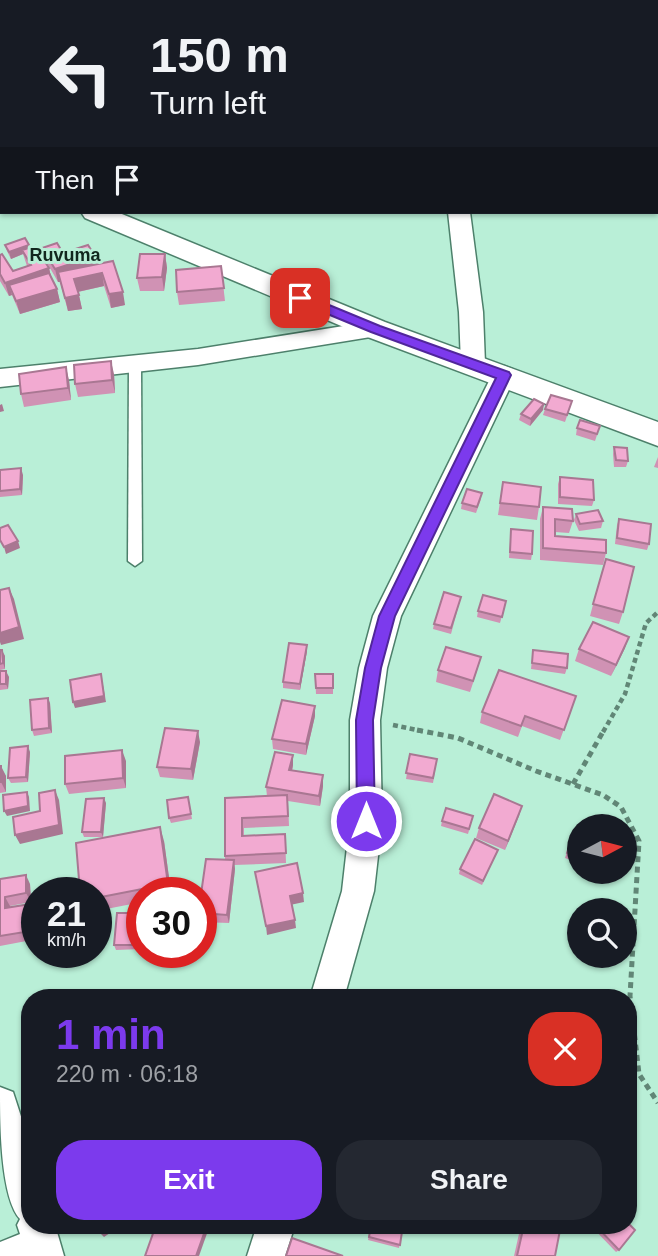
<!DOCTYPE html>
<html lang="en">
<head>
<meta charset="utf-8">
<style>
  :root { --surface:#171b24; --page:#242831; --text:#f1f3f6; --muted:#9ea1a6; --accent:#7c3aed }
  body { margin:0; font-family:Arial,sans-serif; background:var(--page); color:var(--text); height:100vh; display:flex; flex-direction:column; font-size:26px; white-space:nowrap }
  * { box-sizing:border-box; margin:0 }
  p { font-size:23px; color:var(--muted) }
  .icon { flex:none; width:38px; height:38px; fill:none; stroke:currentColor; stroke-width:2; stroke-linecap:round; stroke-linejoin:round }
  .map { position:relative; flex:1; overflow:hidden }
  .details { position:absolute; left:21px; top:989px; width:616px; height:245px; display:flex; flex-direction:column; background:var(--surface); border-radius:28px; box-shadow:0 2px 5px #0004 }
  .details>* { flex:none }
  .top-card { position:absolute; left:0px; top:0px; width:658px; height:214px; box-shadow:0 2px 5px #0004; background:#171b24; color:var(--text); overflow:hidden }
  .needle { width:46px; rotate:83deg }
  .controls { position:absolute; left:567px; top:814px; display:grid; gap:14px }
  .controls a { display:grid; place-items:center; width:70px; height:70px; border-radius:50%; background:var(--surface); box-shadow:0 2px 5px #0004; font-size:35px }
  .speed { position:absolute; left:21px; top:877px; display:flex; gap:14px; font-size:35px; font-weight:700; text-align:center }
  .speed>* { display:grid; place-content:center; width:91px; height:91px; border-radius:50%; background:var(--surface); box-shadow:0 2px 5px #0004; line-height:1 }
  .speed small { font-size:18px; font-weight:400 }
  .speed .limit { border:10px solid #d22; background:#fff; color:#111 }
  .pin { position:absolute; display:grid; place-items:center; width:60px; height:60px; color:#fff; margin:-30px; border-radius:14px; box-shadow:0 4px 10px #0006 }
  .me { position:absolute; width:77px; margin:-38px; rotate:0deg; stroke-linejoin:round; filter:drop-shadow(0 0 5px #0008) }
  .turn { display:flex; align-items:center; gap:24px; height:147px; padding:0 35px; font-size:32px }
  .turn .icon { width:91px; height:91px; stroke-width:2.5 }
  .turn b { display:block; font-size:49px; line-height:60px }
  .then { display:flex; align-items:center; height:66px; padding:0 35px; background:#0003; gap:14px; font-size:26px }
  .round { display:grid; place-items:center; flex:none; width:74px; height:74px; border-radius:28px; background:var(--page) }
  .head { display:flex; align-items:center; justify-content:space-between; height:119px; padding:0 35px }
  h1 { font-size:42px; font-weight:600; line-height:52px; color:var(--accent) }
  .button { display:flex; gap:14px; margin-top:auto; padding:14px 35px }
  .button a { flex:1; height:80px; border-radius:28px; background:var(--accent); color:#fff; font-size:28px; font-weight:600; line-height:80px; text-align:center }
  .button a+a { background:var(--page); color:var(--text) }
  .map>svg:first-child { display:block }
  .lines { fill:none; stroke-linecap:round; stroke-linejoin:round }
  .service-casing { stroke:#4d806b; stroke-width:3 }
  .minor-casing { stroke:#4d806b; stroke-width:3 }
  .tertiary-casing { stroke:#4d806b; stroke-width:3 }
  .path-far1 { stroke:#618676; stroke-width:4.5; stroke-dasharray:5 3.5; stroke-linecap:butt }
  .path { stroke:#618676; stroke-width:5; stroke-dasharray:6 4.5; stroke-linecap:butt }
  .service { fill:#fff; fill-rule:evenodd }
  .minor { fill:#fff; fill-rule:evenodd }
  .tertiary { fill:#fff; fill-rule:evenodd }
  .wall { fill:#d092b4 }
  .shaded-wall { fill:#a97792 }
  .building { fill:#f2aad1; stroke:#a97792; stroke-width:2 }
  .route { fill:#7c3aed; stroke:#51269a; stroke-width:2 }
  .labels { text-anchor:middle; stroke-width:6; stroke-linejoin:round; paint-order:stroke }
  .far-quarter-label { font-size:18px; font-weight:bold; fill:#12271e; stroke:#b9efd7 }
</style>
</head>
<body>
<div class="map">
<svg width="658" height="1256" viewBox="0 0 658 1256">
  <rect width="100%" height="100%" fill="#b9efd7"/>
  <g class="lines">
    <defs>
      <polygon id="service" points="135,360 141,364 142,561 135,566 128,561 129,364"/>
      <g id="minor">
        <polygon points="60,0 79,0 80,2 61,2"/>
        <polygon points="587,0 606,0 607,2 588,2"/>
        <rect x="656" y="46" width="2" height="12"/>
        <polygon points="0,54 2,55 2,67 0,66"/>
        <rect x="656" y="113" width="2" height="12"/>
        <polygon points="448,212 470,212 483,312 485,364 481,370 473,372 465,370 461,364 459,312"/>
        <polygon points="375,321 383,323 387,329 383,335 198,365 0,387 0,369 198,349"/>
        <polygon points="504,366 512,369 516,375 401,616 387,668 380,720 382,821 374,891 344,998 310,998 342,891 350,821 350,720 359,668 373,616 492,375 496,369"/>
        <path d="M0,1087L13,1092L30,1144V1225H55L64,1256H0V1242L20,1234L17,1225L20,1219C0,1197 0,1120 0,1087Z"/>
        <polygon points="257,1225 295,1225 285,1256 247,1256"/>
      </g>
      <g id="tertiary">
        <polygon points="0,148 2,149 2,165 0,164"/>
        <polygon points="81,212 117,212 385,322 658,422 658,446 365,336 85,218"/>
      </g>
    </defs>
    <use href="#service" class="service-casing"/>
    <use href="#minor" class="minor-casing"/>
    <use href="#tertiary" class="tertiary-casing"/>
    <g class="path-far1">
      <polyline points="393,725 426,732"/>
      <polyline points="603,732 625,694 646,623 658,612"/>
    </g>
    <g class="path">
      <polyline points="417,730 458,738 536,771 603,795 621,807 639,841 630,996 639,1074 658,1103"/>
      <polyline points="573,784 604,730"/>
    </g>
    <use href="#service" class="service"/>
    <use href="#minor" class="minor"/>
    <use href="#tertiary" class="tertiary"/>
  </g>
  <g class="wall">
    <polygon points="5,245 29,245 29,248 49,268 51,277 57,289 60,302 20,314 12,295 9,296 0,281 0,255 13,271 27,266 23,254 11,259 7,251"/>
    <polygon points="42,248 63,253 96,264 125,305 111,308 104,286 78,292 82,309 68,311 60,282 58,282 46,261"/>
    <polygon points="165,254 167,268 164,291 140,291 137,278"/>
    <polygon points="221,266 225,301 179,305 177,292"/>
    <polygon points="114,374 115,393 78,397 75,384"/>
    <polygon points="69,380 71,400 24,407 21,394"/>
    <polygon points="572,401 565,422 543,415 545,409"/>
    <polygon points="543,410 530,426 519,420 521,414"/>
    <polygon points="577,428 598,432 595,441 576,435"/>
    <polygon points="614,447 628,461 626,467 614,467 613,454"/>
    <polygon points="658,457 658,468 654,467"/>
    <polygon points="0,470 23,475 22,495 0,497"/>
    <polygon points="560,477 594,500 592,506 558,504 558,484"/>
    <polygon points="503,482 539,507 537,520 498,515"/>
    <polygon points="481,499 476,513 461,509 462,503"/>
    <polygon points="543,507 573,521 569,533 555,532 555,536 606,553 603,565 540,560 540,519"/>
    <polygon points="576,514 603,521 601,528 579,531 574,520"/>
    <polygon points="619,519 649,544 647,550 615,544 617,525"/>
    <polygon points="511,529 532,554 531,560 509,558"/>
    <polygon points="602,571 623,612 619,624 590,616"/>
    <polygon points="461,597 451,634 433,629 434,624"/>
    <polygon points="506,601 500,623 477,617 478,611"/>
    <polygon points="307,645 307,651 300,690 283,688 283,682"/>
    <polygon points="625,648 611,676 575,661 579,649"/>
    <polygon points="0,650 5,656 5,669 0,670"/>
    <polygon points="533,650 567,668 565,674 531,669"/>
    <polygon points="478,668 470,692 436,682 438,670"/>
    <polygon points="0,671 9,677 8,689 0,690"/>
    <polygon points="315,674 333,674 333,694 316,694"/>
    <polygon points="576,696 560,740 522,726 518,737 480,723 482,712"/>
    <polygon points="50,703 52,733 34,736 32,730"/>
    <polygon points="315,706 315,716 306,755 273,749 272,739"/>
    <polygon points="200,742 193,780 160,777 157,767"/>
    <polygon points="30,752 28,782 11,783 8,778"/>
    <polygon points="410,754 437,759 433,783 406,779"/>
    <polygon points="293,755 293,765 292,771 323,775 323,786 320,806 288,801 289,826 244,828 244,836 285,834 286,863 234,865 235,869 229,923 201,922 201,894 225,860 225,798 267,796 266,787"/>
    <polygon points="126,761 126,788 69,794 65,784"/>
    <polygon points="0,766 6,776 6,792 0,793"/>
    <polygon points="188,797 192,819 171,823 169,818"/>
    <polygon points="106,803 103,837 84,837 82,832"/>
    <polygon points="522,806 505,850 476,838 479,828"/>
    <polygon points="473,816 468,834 441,826 442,821"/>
    <polygon points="572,837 579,839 579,863 565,858"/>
    <polygon points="164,841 171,892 142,892 142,902 96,911 96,892"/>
    <polygon points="498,850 482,885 459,874 460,869"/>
    <polygon points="0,879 30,884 31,902 10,906 10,907 37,903 37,939 0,946"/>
    <polygon points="141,913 141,949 116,950 114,945"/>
    <polygon points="371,1225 424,1225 422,1231 403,1227 399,1248 368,1240"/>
    <polygon points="451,1225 482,1225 480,1231"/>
    <polygon points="521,1225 561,1225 555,1256 514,1256"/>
    <polygon points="590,1225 628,1225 619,1250 616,1252"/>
  </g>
  <g class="shaded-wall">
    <polygon points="29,245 30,252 22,250 23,254 11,259 9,252"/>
    <polygon points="165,254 167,268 164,291 162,277"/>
    <polygon points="95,256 98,270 58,272 60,282 58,282 55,269"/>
    <polygon points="49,268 52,281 9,285 12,295 9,296 5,283"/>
    <polygon points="102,273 104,286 77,292 74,279"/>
    <polygon points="57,289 60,302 20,314 16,301"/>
    <polygon points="123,292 125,305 111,308 109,294"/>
    <polygon points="79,295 82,309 68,311 65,298"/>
    <polygon points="111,361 114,374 115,393 112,380"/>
    <polygon points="66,367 69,380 71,400 68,388"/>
    <polygon points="2,404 4,411 0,412 0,405"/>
    <polygon points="544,404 543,410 530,426 531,419"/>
    <polygon points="21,468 23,475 22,495 20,489"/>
    <polygon points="18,541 20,548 6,554 4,547"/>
    <polygon points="9,588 14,599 24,639 1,645 0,642 0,633"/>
    <polygon points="629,637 625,648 611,676 616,665"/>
    <polygon points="307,645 307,651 300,690 300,684"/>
    <polygon points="2,650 5,656 5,669 3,663"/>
    <polygon points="6,671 9,677 8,689 6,684"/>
    <polygon points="101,674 106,702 75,708 73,702"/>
    <polygon points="48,698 50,703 52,733 49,728"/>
    <polygon points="315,706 315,716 306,755 306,744"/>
    <polygon points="198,731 200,742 193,780 191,769"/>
    <polygon points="28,746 30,752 28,782 26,777"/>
    <polygon points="122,750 126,761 126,788 123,778"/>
    <polygon points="293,755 293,765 290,781 289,770"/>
    <polygon points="1,766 6,776 6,792 1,782"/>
    <polygon points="323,775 323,786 320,806 319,796"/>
    <polygon points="55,790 59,800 63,834 20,844 15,835 59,825"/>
    <polygon points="27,792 29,797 30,811 7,816 4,811"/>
    <polygon points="104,798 106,803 103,837 101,832"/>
    <polygon points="522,806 519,816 505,850 508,841"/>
    <polygon points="160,827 164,841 171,892 168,884"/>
    <polygon points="234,860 235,869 229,923 227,915"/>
    <polygon points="26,875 30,884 31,902 26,893"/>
    <polygon points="303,893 304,902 290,905 290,896"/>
    <polygon points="5,897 10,906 11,917 5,908"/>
    <polygon points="141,913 142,935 141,949 139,945"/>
    <polygon points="295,920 296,928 267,935 266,926"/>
    <polygon points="107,1225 122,1225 104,1237 98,1231"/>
    <polygon points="207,1225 210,1225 199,1256 196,1256"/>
  </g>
  <g class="building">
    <polygon points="25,238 29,245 9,252 5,245"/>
    <polygon points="57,243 63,253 88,245 95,256 55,269 42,248"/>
    <polygon points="35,246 49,268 5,283 0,274 0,255 2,254 13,271 31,265 22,250"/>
    <polygon points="140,254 165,254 162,277 137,278"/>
    <polygon points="113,261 123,292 109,294 102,273 74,279 79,295 65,298 58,272"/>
    <polygon points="221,266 224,288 177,292 176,270"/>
    <polygon points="49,273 57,289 16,301 9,285"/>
    <polygon points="111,361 112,380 75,384 74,365"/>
    <polygon points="66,367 68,388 21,394 19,374"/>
    <polygon points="551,395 572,401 567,415 545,409"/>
    <polygon points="534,399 544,404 531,419 521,414"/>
    <polygon points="580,420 600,426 597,434 577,428"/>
    <polygon points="614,447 627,448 628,461 616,460"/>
    <polygon points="21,468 20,489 0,491 0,470"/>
    <polygon points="560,477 593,480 594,500 560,497"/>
    <polygon points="503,482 541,487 539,507 500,503"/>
    <polygon points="467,489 482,493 477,507 462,503"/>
    <polygon points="543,507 572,509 573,521 555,519 555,536 606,540 606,553 543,548"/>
    <polygon points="598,510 603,521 580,524 576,514"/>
    <polygon points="619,519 651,524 649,544 617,538"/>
    <polygon points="8,525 18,541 4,547 0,540 0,528"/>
    <polygon points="511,529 533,531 532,554 510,552"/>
    <polygon points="606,559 634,567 623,612 593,604"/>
    <polygon points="9,588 19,627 0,633 0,590"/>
    <polygon points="444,592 461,597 451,628 434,624"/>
    <polygon points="483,595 506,601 502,617 478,611"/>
    <polygon points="593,622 629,637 616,665 579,649"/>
    <polygon points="289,643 307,645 300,684 283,682"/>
    <polygon points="446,647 481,657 473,681 438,670"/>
    <polygon points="0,650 2,650 3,663 0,664"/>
    <polygon points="533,650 568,654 567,668 532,663"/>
    <polygon points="499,670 576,696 564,730 525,716 521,726 482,712"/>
    <rect x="0" y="671" width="6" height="13"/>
    <polygon points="101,674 104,696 73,702 70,680"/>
    <polygon points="315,674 333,674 333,688 316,688"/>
    <polygon points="48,698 49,728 32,730 30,700"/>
    <polygon points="282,700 315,706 306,744 272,739"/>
    <polygon points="165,728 198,731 191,769 157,767"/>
    <polygon points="28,746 26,777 8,778 10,748"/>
    <polygon points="122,750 123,778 65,784 65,756"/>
    <polygon points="275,752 293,755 289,770 323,775 319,796 266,787"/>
    <polygon points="410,754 437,759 433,778 406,773"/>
    <rect x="0" y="766" width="1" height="16"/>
    <polygon points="55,790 59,825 15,835 13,817 40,811 39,793"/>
    <polygon points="27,792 28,806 4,811 3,795"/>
    <polygon points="494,794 522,806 508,841 479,828"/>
    <polygon points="287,795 288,816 242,818 242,836 285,834 286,853 225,856 225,798"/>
    <polygon points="188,797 191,814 169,818 167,800"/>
    <polygon points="104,798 101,832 82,832 86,799"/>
    <polygon points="446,808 473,816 469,829 442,821"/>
    <polygon points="160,827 168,884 96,898 96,892 80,892 76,843"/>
    <polygon points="572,837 579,839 579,858 567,853"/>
    <polygon points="475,839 498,850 483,881 460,869"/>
    <polygon points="206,859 234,860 227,915 201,913 201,894"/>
    <polygon points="297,863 303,893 290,896 295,920 266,926 255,872"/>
    <polygon points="26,875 26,893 5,897 5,908 37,903 37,930 0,936 0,879"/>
    <polygon points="117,913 141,913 139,945 114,945"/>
    <polygon points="106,991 106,998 70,998"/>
    <polygon points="524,993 537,998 523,998"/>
    <polygon points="628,1051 634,1055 628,1065"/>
    <polygon points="628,1223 635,1230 619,1250 595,1225 628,1225"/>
    <polygon points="95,1225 107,1225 98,1231"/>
    <polygon points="156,1225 207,1225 196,1256 145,1256"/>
    <polygon points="371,1225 403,1225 400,1245 369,1237"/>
    <polygon points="462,1225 482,1225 481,1229"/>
    <polygon points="524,1225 561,1225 555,1256 517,1256"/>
    <polygon points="292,1238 343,1256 286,1256"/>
  </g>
  <polygon class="route" points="300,293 380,326 509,372 511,375 395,616 381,668 373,720 375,821 373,827 366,829 360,827 357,821 356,720 365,668 379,616 496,378 371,332 296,301 296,295"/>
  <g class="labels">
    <g class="far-quarter-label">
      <text x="65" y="261">Ruvuma</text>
    </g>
  </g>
</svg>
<div class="controls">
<a><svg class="needle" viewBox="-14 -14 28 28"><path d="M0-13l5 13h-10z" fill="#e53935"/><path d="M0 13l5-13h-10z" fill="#9ea1a6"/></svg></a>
<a><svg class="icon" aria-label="search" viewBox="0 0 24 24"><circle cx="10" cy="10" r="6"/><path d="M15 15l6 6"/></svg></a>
</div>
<div class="speed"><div>21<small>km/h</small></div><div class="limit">30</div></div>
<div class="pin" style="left:300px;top:298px;background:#d93025"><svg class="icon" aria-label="arrive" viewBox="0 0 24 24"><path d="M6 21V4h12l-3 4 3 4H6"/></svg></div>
<svg class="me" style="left:366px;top:821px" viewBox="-20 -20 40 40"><circle r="17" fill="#7c3aed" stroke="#fff" stroke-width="3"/><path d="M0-11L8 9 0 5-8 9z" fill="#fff"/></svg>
<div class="top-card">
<div class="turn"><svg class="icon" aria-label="left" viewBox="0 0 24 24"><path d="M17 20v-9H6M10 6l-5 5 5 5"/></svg><div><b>150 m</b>Turn left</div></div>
<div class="then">Then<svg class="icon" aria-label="arrive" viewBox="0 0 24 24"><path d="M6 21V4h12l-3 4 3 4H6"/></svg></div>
</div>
<section class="details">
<div class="head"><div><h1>1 min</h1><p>220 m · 06:18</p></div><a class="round" style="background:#d93025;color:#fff"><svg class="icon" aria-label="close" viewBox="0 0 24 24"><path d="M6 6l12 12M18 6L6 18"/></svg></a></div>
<div class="button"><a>Exit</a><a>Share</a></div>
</section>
</div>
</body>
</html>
